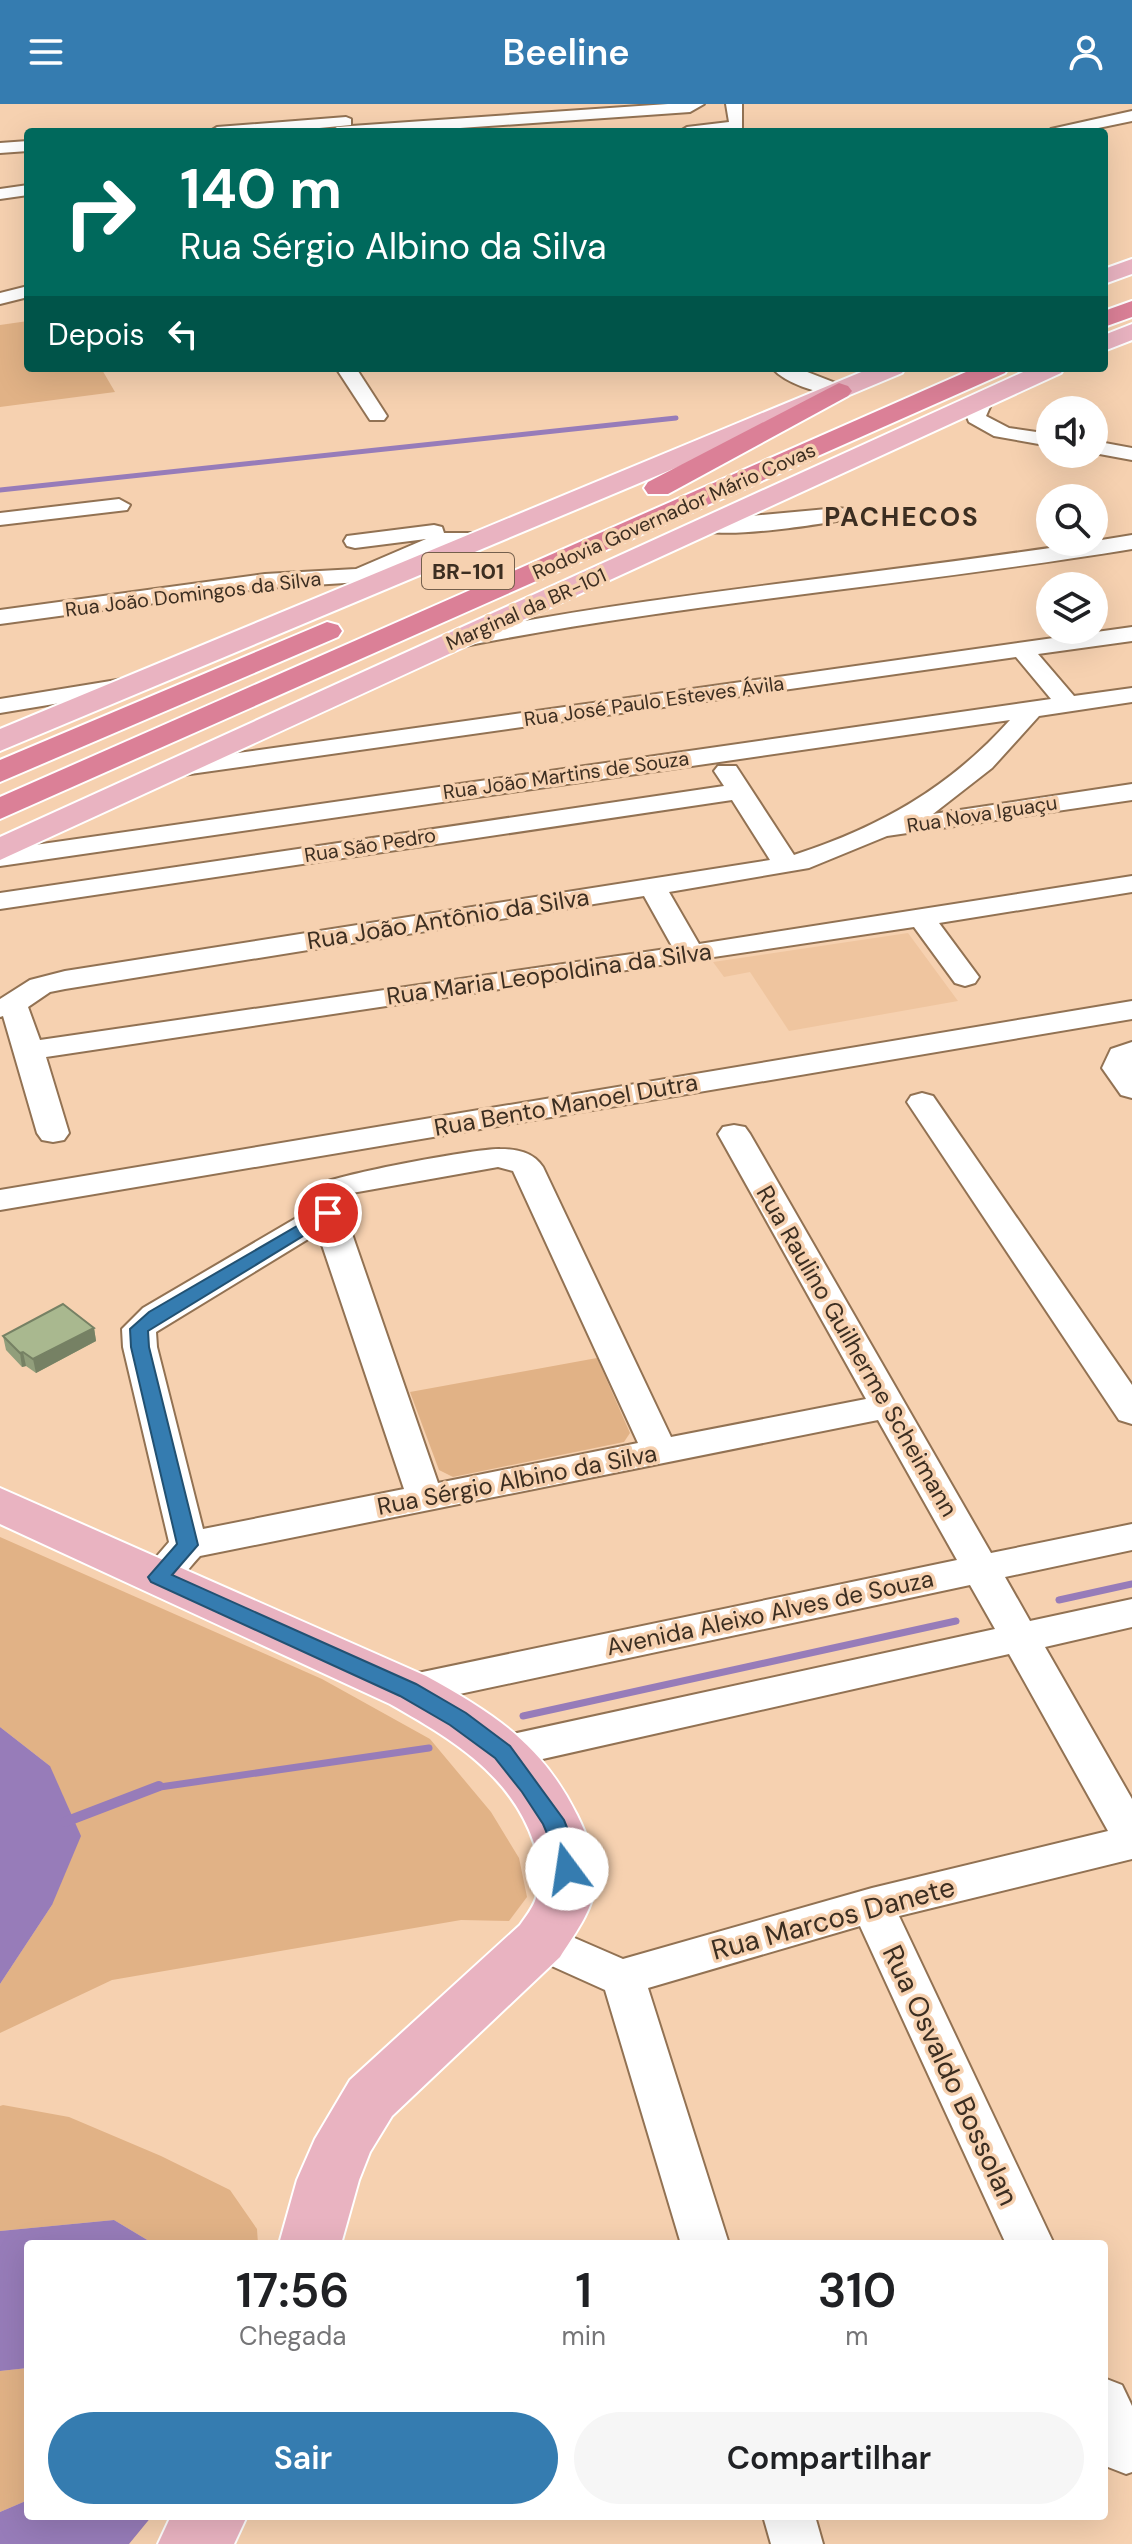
<!DOCTYPE html>
<html lang="pt">
<head>
<meta charset="utf-8">
<style>
  :root { --surface:#fff; --page:#f6f6f6; --text:#202124; --muted:#757577; --accent:#357cb0 }
  body { margin:0; font-family:"DM Sans",sans-serif; background:var(--page); color:var(--text); height:100vh; display:flex; flex-direction:column; font-size:30px; white-space:nowrap }
  * { box-sizing:border-box; margin:0 }
  p { font-size:26px; color:var(--muted) }
  .icon { flex:none; width:44px; height:44px; fill:none; stroke:currentColor; stroke-width:2; stroke-linecap:round; stroke-linejoin:round }
  .map { position:relative; flex:1; overflow:hidden }
  .drawer { position:absolute; left:24px; top:2136px; width:1084px; height:280px; display:flex; flex-direction:column; background:var(--surface); border-radius:8px; box-shadow:0 8px 32px #0002 }
  .drawer>* { flex:none }
  .top-card { position:absolute; left:24px; top:24px; width:1084px; height:244px; border-radius:8px; box-shadow:0 8px 32px #0002; background:#00695c; color:#fff; overflow:hidden }
  .controls { position:absolute; left:1036px; top:292px; display:grid; gap:16px }
  .controls a { display:grid; place-items:center; width:72px; height:72px; border-radius:50%; background:var(--surface); box-shadow:0 8px 32px #0002; font-size:40px }
  .pin { position:absolute; display:grid; place-items:center; width:68px; height:68px; color:#fff; margin:-34px; border:4px solid #fff; border-radius:50%; box-shadow:0 2px 8px #0007 }
  .me { position:absolute; width:88px; margin:-44px; rotate:346deg; stroke-linejoin:round; filter:drop-shadow(0 0 6px #0008) }
  .turn { display:flex; align-items:center; gap:28px; height:168px; padding:0 24px; font-size:36px }
  .turn .icon { width:104px; height:104px; stroke-width:2.5 }
  .turn b { display:block; font-size:56px; line-height:68px }
  .then { display:flex; align-items:center; height:76px; padding:0 24px; background:#0003; gap:16px; font-size:30px }
  .eta { display:flex; justify-content:space-evenly; align-items:center; height:136px; text-align:center }
  .eta b { font-size:48px; font-weight:600; line-height:56px }
  .action { display:flex; gap:16px; margin-top:auto; padding:16px 24px }
  .action a { flex:1; height:92px; border-radius:48px; background:var(--accent); color:#fff; font-size:32px; font-weight:600; line-height:92px; text-align:center }
  .action a+a { background:var(--page); color:var(--text) }
  header { display:flex; justify-content:space-between; align-items:center; height:104px; padding:0 24px; background:var(--accent); color:#fff; font-size:36px; font-weight:600 }
  .map>svg:first-child { display:block }
  .built { fill:#efc59f }
  .green { fill:#e1b286 }
  .water { fill:#977cb9 }
  .lines { fill:none; stroke-linecap:round; stroke-linejoin:round }
  .stream-far2 { stroke:#977cb9; stroke-width:5 }
  .stream-far1 { stroke:#977cb9; stroke-width:7 }
  .stream { stroke:#977cb9; stroke-width:10 }
  .minor-casing { stroke:#927253; stroke-width:4 }
  .major-casing { stroke:#fff; stroke-width:4 }
  .highway-casing { stroke:#fff; stroke-width:4 }
  .minor { fill:#fff; fill-rule:evenodd }
  .major { fill:#e9b3c1; fill-rule:evenodd }
  .highway { fill:#db8097; fill-rule:evenodd }
  .wall { fill:#919e7b }
  .shaded-wall { fill:#768164 }
  .building { fill:#a9b88f; stroke:#768164; stroke-width:2 }
  .route { fill:#357cb0; stroke:#225172; stroke-width:2 }
  .labels { text-anchor:middle; stroke-width:7; stroke-linejoin:round; paint-order:stroke }
  .far-street-label { font-size:20px; fill:#3c2e21; stroke:#f6d1b0 }
  .shield { fill:#f6d1b0; stroke:#745f4c; stroke-width:2 }
  .shield-label { font-size:22px; font-weight:bold; fill:#3c2e21 }
  .street-label { font-size:24px; fill:#3c2e21; stroke:#f6d1b0 }
  .far-district-label { font-size:26px; font-weight:bold; letter-spacing:2px; fill:#3c2e21; stroke:#f6d1b0 }
  .near-street-label { font-size:28px; fill:#3c2e21; stroke:#f6d1b0 }
</style>
</head>
<body>
<header><svg class="icon" aria-label="menu" viewBox="0 0 24 24"><path d="M4 6h16M4 12h16M4 18h16"/></svg>Beeline<svg class="icon" aria-label="person" viewBox="0 0 24 24"><circle cx="12" cy="8" r="4"/><path d="M4 21q1-7 8-7t8 7"/></svg></header>
<div class="map">
<svg width="1132" height="2440" viewBox="0 0 1132 2440">
  <rect width="100%" height="100%" fill="#f6d1b0"/>
  <polygon class="built" points="908,829 958,897 789,927 750,868 724,873 713,858"/>
  <g class="green">
    <polygon points="28,217 28,264 101,264 115,288 0,303 0,221"/>
    <polygon points="597,1254 630,1329 624,1338 453,1373 439,1366 410,1288"/>
    <polygon points="0,1433 322,1575 430,1635 491,1708 519,1754 527,1793 509,1817 461,1816 112,1876 0,1929 0,1880 52,1801 50,1662 0,1623"/>
    <polygon points="3,2001 69,2013 161,2052 230,2086 257,2125 258,2140 154,2140 114,2116 0,2127 0,2002"/>
    <polygon points="28,2264 28,2396 0,2408 0,2267"/>
  </g>
  <g class="water">
    <polygon points="0,1623 50,1662 81,1732 52,1801 0,1880"/>
    <polygon points="114,2116 154,2140 28,2140 28,2264 0,2267 0,2127"/>
    <polygon points="28,2396 28,2412 152,2412 129,2440 0,2440 0,2408"/>
  </g>
  <g class="lines">
    <polyline class="stream-far2" points="0,386 676,314"/>
    <g class="stream-far1">
      <polyline points="1059,1496 1132,1480"/>
      <polyline points="523,1612 956,1517"/>
      <polyline points="153,1684 429,1644"/>
    </g>
    <polyline class="stream" points="65,1718 159,1682"/>
    <defs>
      <g id="minor">
        <polygon points="668,0 704,0 690,8 403,28 329,28 337,23"/>
        <polygon points="726,0 742,0 742,24 720,28 679,28 687,23 729,18"/>
        <polygon points="1132,7 1132,17 1079,28 1049,28 1051,25"/>
        <polygon points="346,13 351,15 351,21 277,28 209,28 217,23"/>
        <polygon points="28,37 28,47 0,49 0,39"/>
        <polygon points="28,81 28,91 0,95 0,85"/>
        <polygon points="28,182 28,193 0,200 0,189"/>
        <polygon points="336,264 356,264 387,312 384,316 370,316"/>
        <path d="M772,264H797L846,283L849,287L839,293C818,288 787,281 772,264Z"/>
        <polygon points="983,290 993,296 986,312 1009,324 1050,330 1050,342 994,332 969,318 965,308 976,292"/>
        <polygon points="1094,337 1132,344 1132,356 1094,349"/>
        <polygon points="119,395 130,401 127,406 0,421 0,409"/>
        <path d="M838,404L846,405L849,410L846,415C823,420 709,438 697,423L708,416Z"/>
        <polygon points="434,421 442,423 444,429 475,429 486,436 475,443 446,443 361,478 265,484 0,520 0,506 265,470 356,465 426,435 355,444 347,442 344,437 347,432"/>
        <path d="M1132,431V445C907,482 679,499 455,544L447,542L443,537L447,532L455,530C679,485 907,469 1132,431Z"/>
        <path d="M1132,523V537L1038,550L1074,592L1132,584V598L1039,612L992,664L933,710L1132,680V696L887,732L809,764L669,788L699,840L1132,772V788L939,819L979,873L975,879L965,882L955,879L914,823L46,953L69,1029L64,1036L53,1038L42,1036L37,1029L3,912L0,913V895L30,876L65,867L770,756L732,696L0,805V789L724,682L714,667L718,662H736L794,751C880,723 949,684 1010,616L0,762V746L1051,595L1016,553L176,672L167,669L163,664L167,659ZM644,792L673,844L40,936L28,903L50,888L65,885Z"/>
        <polygon points="129,574 138,576 141,581 138,586 0,609 0,595"/>
        <polygon points="1132,897 1132,915 0,1106 0,1086"/>
        <polygon points="1132,938 1132,994 1121,991 1102,964 1111,945"/>
        <polygon points="922,989 933,992 1132,1281 1132,1320 1119,1316 907,998 911,992"/>
        <path d="M734,1021L745,1023L750,1030L991,1449L1132,1420V1446L1005,1473L1030,1517L1132,1495V1523L1045,1543L1132,1695V1755L899,1812L1054,2140H1006L860,1822L648,1884L729,2140H681L605,1886L525,1850L518,1837L525,1824L540,1819L623,1855L872,1784L1108,1727L1009,1550L503,1664L489,1659L483,1648L489,1637L503,1632L995,1525L970,1481L408,1601L394,1597L388,1586L394,1575L408,1571L957,1456L878,1316L200,1452C182,1471 174,1491 145,1483L139,1473L169,1438L123,1243L122,1225L143,1204L310,1106C308,1098 307,1089 314,1083C327,1072 478,1044 500,1045C517,1045 533,1048 543,1063L671,1333L866,1295L718,1030L723,1023ZM498,1063L513,1067L638,1339L438,1379L340,1095L352,1089ZM318,1129L404,1385L203,1425L157,1243L156,1228Z"/>
        <polygon points="1104,2274 1122,2281 1132,2302 1132,2368 1126,2370 1108,2363 1104,2354"/>
        <polygon points="763,2412 815,2412 823,2440 771,2440"/>
      </g>
      <g id="major">
        <polygon points="1132,155 1132,170 1104,180 1104,165"/>
        <polygon points="1132,220 1132,236 1104,247 1104,231"/>
        <polygon points="871,264 905,264 902,269 0,647 0,625"/>
        <polygon points="1032,264 1064,264 1061,269 0,756 0,733"/>
        <path d="M0,1384L426,1572C493,1609 542,1640 577,1711C588,1733 597,1757 595,1782C592,1808 573,1832 560,1853L392,2012L370,2048L359,2076L341,2140H279L297,2076L315,2035L350,1976L520,1821C526,1812 533,1804 536,1794C543,1776 540,1756 534,1739C511,1670 450,1634 390,1600L0,1420Z"/>
        <polygon points="171,2412 247,2412 234,2440 158,2440"/>
      </g>
      <g id="highway">
        <polygon points="1132,197 1132,213 1104,223 1104,207"/>
        <polygon points="975,264 1008,264 1005,269 0,715 0,693"/>
        <polygon points="839,279 848,282 852,287 848,292 668,390 648,390 644,384 648,378"/>
        <polygon points="327,518 338,521 342,527 338,533 0,678 0,656"/>
      </g>
    </defs>
    <use href="#minor" class="minor-casing"/>
    <use href="#major" class="major-casing"/>
    <use href="#highway" class="highway-casing"/>
    <use href="#minor" class="minor"/>
    <use href="#major" class="major"/>
    <use href="#highway" class="highway"/>
  </g>
  <polygon class="wall" points="94,1224 96,1237 36,1269 26,1262 22,1263 6,1246 3,1232"/>
  <g class="shaded-wall">
    <polygon points="94,1224 96,1237 36,1269 33,1255"/>
    <polygon points="23,1248 26,1262 22,1263 20,1249"/>
  </g>
  <polygon class="building" points="63,1200 94,1224 33,1255 23,1248 20,1249 3,1232"/>
  <polygon class="route" points="328,1104 334,1105 336,1109 334,1113 148,1227 149,1243 198,1441 172,1471 416,1580 466,1609 510,1642 564,1716 577,1748 578,1765 575,1771 567,1774 559,1771 555,1748 543,1720 522,1688 495,1654 450,1621 400,1592 151,1478 148,1473 177,1440 131,1243 130,1225 149,1208"/>
  <g class="labels">
    <g class="far-street-label">
      <text transform="translate(674 407) rotate(-24)" y="7">Rodovia Governador Mário Covas</text>
      <text transform="translate(193 490) rotate(-7)" y="7">Rua João Domingos da Silva</text>
      <text transform="translate(526 505) rotate(-24)" y="7">Marginal da BR-101</text>
      <text transform="translate(654 597) rotate(-8)" y="7">Rua José Paulo Esteves Ávila</text>
      <text transform="translate(566 671) rotate(-8)" y="7">Rua João Martins de Souza</text>
      <text transform="translate(982 710) rotate(-9)" y="7">Rua Nova Iguaçu</text>
      <text transform="translate(370 741) rotate(-9)" y="7">Rua São Pedro</text>
    </g>
    <rect class="shield" x="422" y="449" width="92" height="36" rx="6"/>
    <g class="shield-label">
      <text x="468" y="475">BR-101</text>
    </g>
    <g class="street-label">
      <text transform="translate(448 815) rotate(-9)" y="8">Rua João Antônio da Silva</text>
      <text transform="translate(549 870) rotate(-8)" y="8">Rua Maria Leopoldina da Silva</text>
      <text transform="translate(566 1001) rotate(-10)" y="8">Rua Bento Manoel Dutra</text>
      <text transform="translate(857 1247) rotate(60)" y="8">Rua Raulino Guilherme Scheimann</text>
      <text transform="translate(517 1376) rotate(-11)" y="8">Rua Sérgio Albino da Silva</text>
      <text transform="translate(770 1509) rotate(-12)" y="8">Avenida Aleixo Alves de Souza</text>
    </g>
    <g class="far-district-label">
      <text x="902" y="422">PACHECOS</text>
    </g>
    <g class="near-street-label">
      <text transform="translate(833 1814) rotate(-15)" y="10">Rua Marcos Danete</text>
      <text transform="translate(951 1971) rotate(65)" y="10">Rua Osvaldo Bossolan</text>
    </g>
  </g>
</svg>
<div class="controls">
<a><svg class="icon" aria-label="sound" viewBox="0 0 24 24"><path d="M4 9h4l5-4v14l-5-4H4zM17 9q2 3 0 6"/></svg></a>
<a><svg class="icon" aria-label="search" viewBox="0 0 24 24"><circle cx="10" cy="10" r="6"/><path d="M15 15l6 6"/></svg></a>
<a><svg class="icon" aria-label="layers" viewBox="0 0 24 24"><path d="M12 4l9 5-9 5-9-5zM3 14l9 5 9-5"/></svg></a>
</div>
<div class="pin" style="left:328px;top:1109px;background:#d93025"><svg class="icon" aria-label="arrive" viewBox="0 0 24 24"><path d="M6 21V4h12l-3 4 3 4H6"/></svg></div>
<svg class="me" style="left:567px;top:1765px" viewBox="-20 -20 40 40"><circle r="19" fill="#fff"/><path d="M0-13L10 11 0 6-10 11z" fill="#357cb0"/></svg>
<div class="top-card">
<div class="turn"><svg class="icon" aria-label="right" viewBox="0 0 24 24"><path d="M7 20v-9h11M14 6l5 5-5 5"/></svg><div><b>140 m</b>Rua Sérgio Albino da Silva</div></div>
<div class="then">Depois<svg class="icon" aria-label="left" viewBox="0 0 24 24"><path d="M17 20v-9H6M10 6l-5 5 5 5"/></svg></div>
</div>
<section class="drawer">
<div class="eta">
<div><b>17:56</b><p>Chegada</p></div>
<div><b>1</b><p>min</p></div>
<div><b>310</b><p>m</p></div>
</div>
<div class="action"><a>Sair</a><a>Compartilhar</a></div>
</section>
</div>
</body>
</html>
